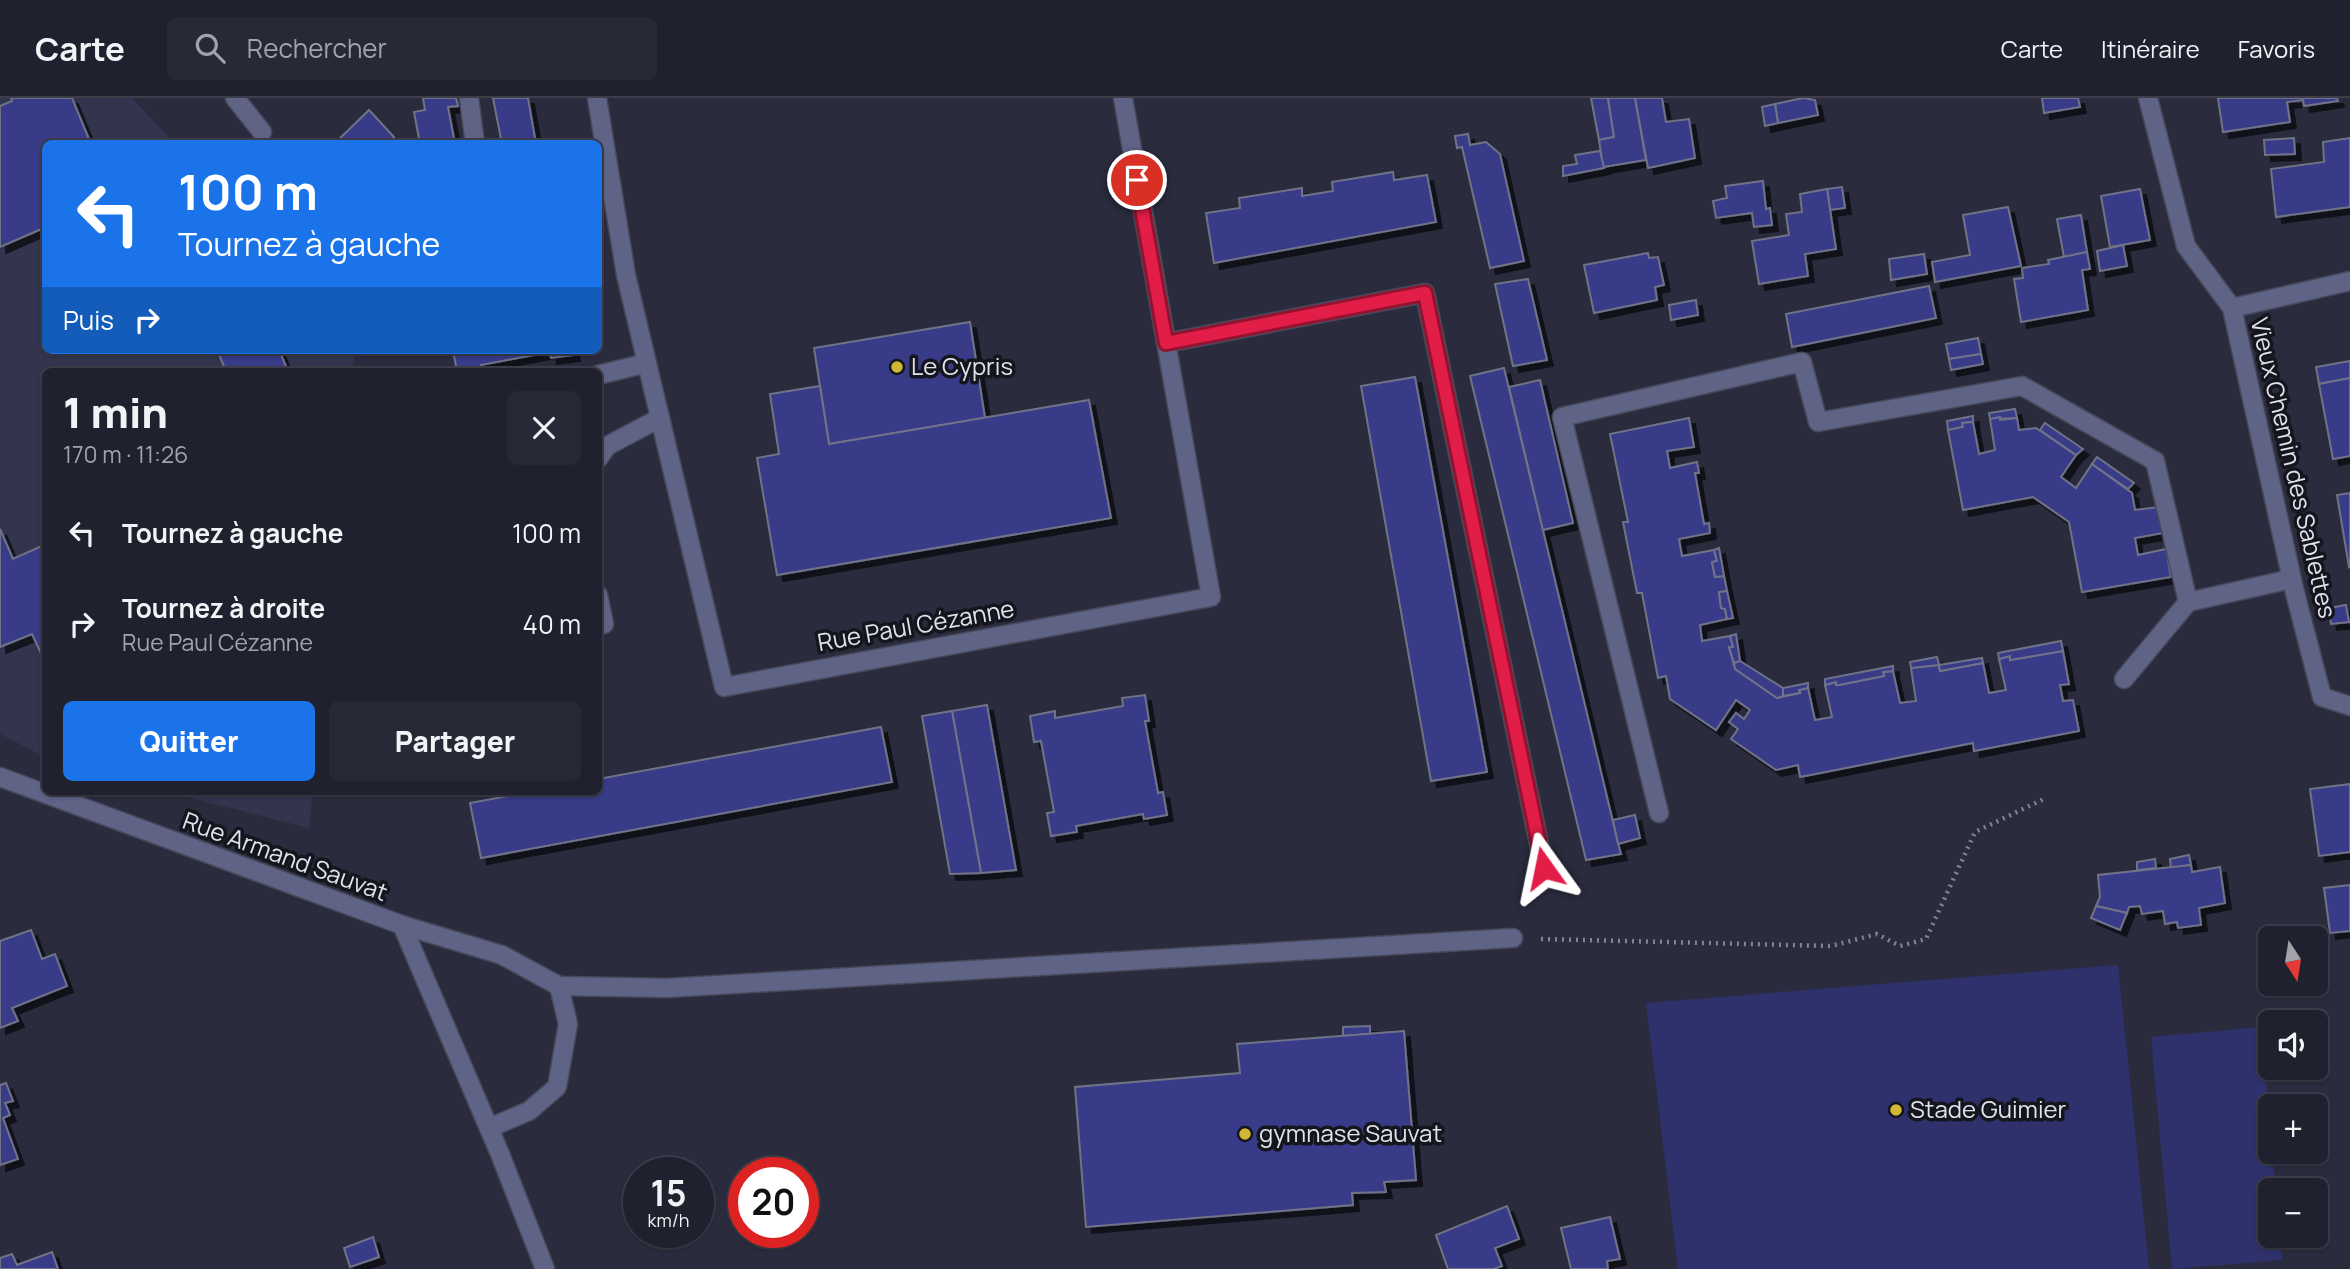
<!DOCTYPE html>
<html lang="fr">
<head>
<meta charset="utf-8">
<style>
  :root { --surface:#20212e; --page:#282936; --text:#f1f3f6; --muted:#a2a3aa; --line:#3d3e4a; --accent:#1a73e8 }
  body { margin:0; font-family:Manrope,sans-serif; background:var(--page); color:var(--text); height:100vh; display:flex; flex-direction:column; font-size:26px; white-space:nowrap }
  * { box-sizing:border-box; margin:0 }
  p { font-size:23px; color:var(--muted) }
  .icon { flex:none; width:38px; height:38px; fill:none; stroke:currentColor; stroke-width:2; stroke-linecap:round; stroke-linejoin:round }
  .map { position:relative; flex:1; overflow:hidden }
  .side { position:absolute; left:42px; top:270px; width:560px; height:427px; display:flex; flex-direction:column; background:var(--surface); border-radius:10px; box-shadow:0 2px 5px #0004,0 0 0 2px var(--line) }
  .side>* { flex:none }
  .banner { position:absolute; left:42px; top:42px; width:560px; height:214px; border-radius:10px; box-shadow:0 2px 5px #0004,0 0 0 2px var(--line); background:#1a73e8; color:#fff; overflow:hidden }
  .needle { width:46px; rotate:168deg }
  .buttons { position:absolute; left:2258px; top:828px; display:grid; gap:14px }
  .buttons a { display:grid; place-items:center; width:70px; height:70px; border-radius:10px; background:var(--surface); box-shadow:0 2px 5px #0004,0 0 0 2px var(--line); font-size:35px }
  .speed { position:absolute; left:623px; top:1059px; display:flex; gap:14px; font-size:35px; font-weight:700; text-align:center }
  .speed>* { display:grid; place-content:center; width:91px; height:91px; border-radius:50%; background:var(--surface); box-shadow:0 2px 5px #0004,0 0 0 2px var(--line); line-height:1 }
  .speed small { font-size:18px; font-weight:400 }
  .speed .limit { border:10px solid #d22; background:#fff; color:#111 }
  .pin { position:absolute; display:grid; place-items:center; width:60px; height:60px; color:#fff; margin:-30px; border:4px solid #fff; border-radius:50%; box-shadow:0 2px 7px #0007 }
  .me { position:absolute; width:77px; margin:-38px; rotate:348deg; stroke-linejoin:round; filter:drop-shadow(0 0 5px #0008) }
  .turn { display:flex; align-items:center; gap:24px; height:147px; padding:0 21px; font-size:32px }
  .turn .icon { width:91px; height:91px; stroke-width:2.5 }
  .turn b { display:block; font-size:49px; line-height:60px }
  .then { display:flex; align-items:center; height:66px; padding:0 21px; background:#0003; gap:14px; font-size:26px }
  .round { display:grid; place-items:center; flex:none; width:74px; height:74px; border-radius:10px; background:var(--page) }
  .headline { display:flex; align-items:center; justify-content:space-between; height:119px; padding:0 21px }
  h1 { font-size:42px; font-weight:800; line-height:52px }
  .primary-button { display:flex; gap:14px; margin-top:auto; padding:14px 21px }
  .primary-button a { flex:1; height:80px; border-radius:10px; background:var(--accent); color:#fff; font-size:28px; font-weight:800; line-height:80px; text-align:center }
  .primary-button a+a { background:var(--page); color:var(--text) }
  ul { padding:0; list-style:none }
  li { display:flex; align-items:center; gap:21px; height:91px; padding:0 21px }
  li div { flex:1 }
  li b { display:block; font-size:26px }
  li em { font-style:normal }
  header { display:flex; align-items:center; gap:42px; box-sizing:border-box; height:98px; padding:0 35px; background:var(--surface); border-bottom:2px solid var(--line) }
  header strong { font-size:33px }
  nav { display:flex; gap:38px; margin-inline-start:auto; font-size:24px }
  .search { width:490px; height:63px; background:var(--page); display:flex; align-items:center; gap:18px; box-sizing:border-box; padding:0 24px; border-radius:10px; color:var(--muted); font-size:26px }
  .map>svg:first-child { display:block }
  .built { fill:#32354d }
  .green { fill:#2f316d }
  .building { fill:#383a87; stroke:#707388; stroke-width:2; filter:url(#shadow) }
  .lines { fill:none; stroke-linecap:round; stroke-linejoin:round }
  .service-casing { stroke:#47495a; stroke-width:21 }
  .minor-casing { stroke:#47495a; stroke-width:21 }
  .path { stroke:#838594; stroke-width:4.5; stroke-dasharray:2 5; stroke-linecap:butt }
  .service { stroke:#5f6487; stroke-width:18 }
  .minor { stroke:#5f6487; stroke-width:18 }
  .route-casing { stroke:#92132f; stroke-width:18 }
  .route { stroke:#e11d48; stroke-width:12 }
  .poi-dot { fill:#d0b736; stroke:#14151d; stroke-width:2.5 }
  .labels { text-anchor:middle; stroke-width:7; stroke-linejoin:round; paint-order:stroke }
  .poi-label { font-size:24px; fill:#e0e2ee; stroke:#14151d; text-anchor:start }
  .street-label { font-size:24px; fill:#e0e2ee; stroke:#14151d }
</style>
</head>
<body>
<header>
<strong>Carte</strong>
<div class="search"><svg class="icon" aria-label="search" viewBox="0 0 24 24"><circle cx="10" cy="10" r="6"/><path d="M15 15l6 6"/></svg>Rechercher</div>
<nav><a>Carte</a><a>Itinéraire</a><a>Favoris</a></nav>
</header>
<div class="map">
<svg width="2350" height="1171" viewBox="0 0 2350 1171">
  <defs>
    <filter id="shadow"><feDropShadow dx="6" dy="6" stdDeviation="0" flood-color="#0009"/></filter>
  </defs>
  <rect width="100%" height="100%" fill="#2a2c3e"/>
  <g class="built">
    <polygon points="0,0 132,0 174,45 46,46 46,252 355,252 353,273 46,273 45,659 0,636"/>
    <polygon points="164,693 313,693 309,730"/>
  </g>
  <g class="green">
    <polygon points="2118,867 2149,1171 1678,1171 1646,905"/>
    <polygon points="2261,929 2270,1025 2270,1054 2272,1054 2276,1092 2270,1092 2270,1138 2280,1138 2282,1162 2172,1171 2151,939"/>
  </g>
  <g class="building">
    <polygon points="11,0 72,0 91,46 46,46 46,129 0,149 0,8 12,3"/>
    <polygon points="423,0 456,0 458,8 448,9 455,46 420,46 414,14 425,12"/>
    <polygon points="493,0 528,0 536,46 502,46"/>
    <polygon points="1591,0 1608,0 1614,39 1599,42"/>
    <polygon points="1608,0 1635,0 1646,62 1603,69 1599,42 1614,39"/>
    <polygon points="1635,0 1662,0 1666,24 1689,21 1695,60 1648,70"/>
    <polygon points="1803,0 1815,2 1818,17 1778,25 1775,6"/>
    <polygon points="2042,0 2078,0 2080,9 2044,15"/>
    <polygon points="2218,0 2337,0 2338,3 2304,8 2303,2 2287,4 2290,24 2223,34"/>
    <polygon points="1775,6 1778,25 1765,28 1762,9"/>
    <polygon points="369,12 394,39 388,46 334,46"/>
    <polygon points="1468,36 1470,47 1486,44 1500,56 1524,163 1490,170 1462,49 1457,50 1455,38"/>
    <polygon points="2294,40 2295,56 2265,57 2264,42"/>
    <polygon points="2350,40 2350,109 2276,119 2271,71 2324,64 2323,44"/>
    <polygon points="1600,53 1604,70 1563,78 1563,68 1577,66 1575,57"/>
    <polygon points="1393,74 1394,82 1427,77 1436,124 1214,165 1206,115 1240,110 1239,100 1302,90 1302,98 1333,93 1332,84"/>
    <polygon points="1763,83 1766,111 1770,110 1772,127 1754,129 1752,115 1716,120 1713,103 1727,100 1725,88"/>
    <polygon points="1842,89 1845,110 1830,112 1827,91"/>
    <polygon points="1827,91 1836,151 1805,156 1808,178 1759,186 1752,143 1789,137 1786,116 1802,114 1800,96"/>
    <polygon points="2140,91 2150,142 2110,149 2101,98"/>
    <polygon points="2008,109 2021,168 1935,184 1932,164 1970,157 1963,117"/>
    <polygon points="2081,117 2087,154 2064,159 2057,121"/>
    <polygon points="2123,147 2127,168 2100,173 2097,153"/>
    <polygon points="2087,154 2090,171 2082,172 2088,212 2021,224 2014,181 2023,180 2022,170 2049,166 2048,162"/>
    <polygon points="1648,155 1649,160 1658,159 1664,187 1655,189 1657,202 1594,215 1584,167"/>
    <polygon points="1924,156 1927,176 1891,182 1889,161"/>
    <polygon points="1528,181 1547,262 1513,268 1495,186"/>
    <polygon points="1929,188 1936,220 1792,249 1786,216"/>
    <polygon points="1696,202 1698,217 1671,222 1669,207"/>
    <polygon points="970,224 985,320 829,346 814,250"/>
    <polygon points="1978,240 1981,256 1949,261 1946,246"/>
    <polygon points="217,252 279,252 288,273 226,273"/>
    <polygon points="458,252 573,252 574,257 551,260 550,254 481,267 481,273 457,273 453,253"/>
    <polygon points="1981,256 1983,266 1951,272 1949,261"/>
    <polygon points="2350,263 2350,280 2319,286 2316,269"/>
    <polygon points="1504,270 1619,749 1621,756 1586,762 1470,278"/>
    <polygon points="1415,279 1487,674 1431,683 1361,288"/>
    <polygon points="2350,280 2350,358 2333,361 2319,286"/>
    <polygon points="1540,282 1573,425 1543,432 1509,289"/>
    <polygon points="820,288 829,346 1089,302 1111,420 777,477 757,360 779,356 770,296"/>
    <polygon points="2015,311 2017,320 1990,321 1989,315"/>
    <polygon points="1973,318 1973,324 1962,325 1963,329 1948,332 1947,323"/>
    <polygon points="2000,319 2000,322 2017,320 2019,332 2036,330 2076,357 2061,379 2076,390 2092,366 2132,395 2135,412 2159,409 2163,435 2135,440 2138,457 2166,451 2171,479 2082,494 2069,424 2033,399 1963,412 1948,332 1963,329 1962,325 1973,324 1979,356 1995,352 1990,321"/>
    <polygon points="1689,320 1694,349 1667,353 1670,370 1697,364 1699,375 1695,375 1704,426 1709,425 1710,435 1679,441 1682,458 1714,452 1717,463 1712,464 1715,479 1724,478 1727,493 1719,494 1721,510 1725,511 1727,521 1700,527 1702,543 1730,538 1733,549 1729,549 1735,571 1777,600 1800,595 1799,592 1808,590 1815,622 1832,619 1825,587 1836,584 1836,587 1839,587 1884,578 1883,574 1893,573 1900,605 1916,603 1911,570 1939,567 1940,573 1983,565 1989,595 2006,592 1999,561 2010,558 2010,562 2063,553 2069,586 2060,587 2063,603 2073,602 2079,633 1974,653 1973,645 1800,679 1798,667 1776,672 1731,641 1738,631 1729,624 1736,615 1744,621 1750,612 1736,602 1716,632 1670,601 1666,578 1658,580 1642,495 1637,495 1623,424 1628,424 1610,336"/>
    <polygon points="2045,325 2083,351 2076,357 2040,332"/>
    <polygon points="2097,359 2134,385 2128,391 2092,366"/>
    <polygon points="2350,395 2350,468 2349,469 2337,397"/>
    <polygon points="0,431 13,461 46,446 46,566 32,536 0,549"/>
    <polygon points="1719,450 1724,478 1715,479 1712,464 1717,463 1714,452"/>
    <polygon points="1727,493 1733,520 1727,521 1725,511 1721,510 1719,494"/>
    <polygon points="2346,507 2349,524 2331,526 2329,510"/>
    <polygon points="1736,536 1740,563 1734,565 1729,549 1733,549 1730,538"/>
    <polygon points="2061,543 2063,553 2010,562 2010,558 1999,561 1998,555"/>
    <polygon points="1937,559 1939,567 1911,570 1910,564"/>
    <polygon points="1982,560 1983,565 1940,573 1939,567"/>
    <polygon points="1740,563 1783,590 1783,598 1777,600 1735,571 1734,565"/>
    <polygon points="1893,568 1893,573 1883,574 1884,578 1839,587 1836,587 1836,584 1825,587 1825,581"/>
    <polygon points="1808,585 1808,590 1799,592 1800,595 1783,598 1783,590"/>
    <polygon points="1145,597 1149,623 1145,623 1158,695 1163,694 1167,717 1144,721 1143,716 1076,728 1077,734 1051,738 1047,715 1054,714 1041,643 1034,644 1030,618 1055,613 1055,620 1123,608 1122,600"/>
    <polygon points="987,607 1016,772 981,775 952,613"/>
    <polygon points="952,613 981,775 950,776 922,618"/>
    <polygon points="881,629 892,684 481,760 470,705 535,693 598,693 598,681"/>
    <polygon points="2350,686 2350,754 2319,758 2310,691"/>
    <polygon points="1635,717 1640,740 1618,746 1613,722"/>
    <polygon points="2189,757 2191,767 2171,770 2170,761"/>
    <polygon points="2155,761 2156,770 2137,772 2137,764"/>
    <polygon points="2191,767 2192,774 2220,769 2225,805 2199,810 2201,827 2178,830 2177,824 2165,826 2163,813 2142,816 2140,808 2129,809 2127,815 2096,808 2100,799 2098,777"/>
    <polygon points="2350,787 2350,833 2330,835 2324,790"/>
    <polygon points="2096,808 2127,815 2120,832 2091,820"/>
    <polygon points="31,832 42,861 55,856 67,888 12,910 18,923 0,930 0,843"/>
    <polygon points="1370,928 1370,936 1343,938 1343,929"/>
    <polygon points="1404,933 1416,1082 1384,1084 1386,1094 1352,1095 1353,1107 1086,1129 1075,989 1240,975 1237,946"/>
    <polygon points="6,985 13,1003 5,1005 10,1017 3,1020 18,1061 0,1067 0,987"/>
    <polygon points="1507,1108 1519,1141 1495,1150 1502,1168 1494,1171 1448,1171 1436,1137"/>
    <polygon points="1610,1119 1620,1161 1607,1163 1608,1171 1571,1171 1561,1130"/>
    <polygon points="373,1139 379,1159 350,1169 344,1150"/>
    <polygon points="52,1154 58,1171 0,1171 0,1160 12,1156 17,1167"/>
  </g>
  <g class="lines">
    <defs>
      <g id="service">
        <polyline points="235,0 262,34"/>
        <polyline points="469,0 475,46"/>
        <polyline points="2232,210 2350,183"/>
        <polyline points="1166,245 1425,195 1544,770"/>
        <polyline points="598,277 647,265"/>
        <polyline points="598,361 607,348 660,320"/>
        <polyline points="598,497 604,526"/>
        <polyline points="2124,581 2188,504"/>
        <polyline points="1659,715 1562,319 1802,264 1818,324 2022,288 2155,363 2188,504 2291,481"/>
        <polyline points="559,888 667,890 1513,840"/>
      </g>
      <g id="minor">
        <polyline points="597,0 626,177 724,589 1211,499 1123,0"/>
        <polyline points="2148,0 2186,148 2232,210 2294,491 2322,599 2350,608"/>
        <polyline points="0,679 402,827 500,1056 545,1171"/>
        <polyline points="402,827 502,857 559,888 568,926 557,989 529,1013 489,1030"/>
      </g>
    </defs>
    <use href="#service" class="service-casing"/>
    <use href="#minor" class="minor-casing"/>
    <polyline class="path" points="1541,841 1831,848 1877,836 1900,848 1926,841 1975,734 2046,700"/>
    <use href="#service" class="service"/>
    <use href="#minor" class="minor"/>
  </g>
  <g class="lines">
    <defs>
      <polyline id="route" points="1137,82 1166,245 1425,195 1544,770"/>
    </defs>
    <use href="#route" class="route-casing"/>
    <use href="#route" class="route"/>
  </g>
  <g class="poi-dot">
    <circle cx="897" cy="269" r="7"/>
    <circle cx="1896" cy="1012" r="7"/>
    <circle cx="1245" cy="1036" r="7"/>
  </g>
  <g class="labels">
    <g class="poi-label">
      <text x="911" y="277">Le Cypris</text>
      <text x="1910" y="1020">Stade Guimier</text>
      <text x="1259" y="1044">gymnase Sauvat</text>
    </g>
    <g class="street-label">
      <text transform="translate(2293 370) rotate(77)" y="8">Vieux Chemin des Sablettes</text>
      <text transform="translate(916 528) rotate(-10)" y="8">Rue Paul Cézanne</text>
      <text transform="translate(285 759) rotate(20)" y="8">Rue Armand Sauvat</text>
    </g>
  </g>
</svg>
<div class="buttons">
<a><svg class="needle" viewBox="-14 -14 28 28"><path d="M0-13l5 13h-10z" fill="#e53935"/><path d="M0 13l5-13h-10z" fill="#a2a3aa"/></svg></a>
<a><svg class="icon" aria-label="sound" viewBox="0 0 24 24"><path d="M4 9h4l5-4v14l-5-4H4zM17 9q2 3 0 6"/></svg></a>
<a>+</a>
<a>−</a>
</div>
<div class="speed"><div>15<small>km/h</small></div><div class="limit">20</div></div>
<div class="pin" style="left:1137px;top:82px;background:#d93025"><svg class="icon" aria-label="arrive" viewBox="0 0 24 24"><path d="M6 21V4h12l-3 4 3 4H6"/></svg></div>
<svg class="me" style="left:1544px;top:770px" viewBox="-20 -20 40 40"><path d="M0-17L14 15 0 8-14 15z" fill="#e11d48" stroke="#fff" stroke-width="4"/></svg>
<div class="banner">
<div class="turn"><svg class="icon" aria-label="left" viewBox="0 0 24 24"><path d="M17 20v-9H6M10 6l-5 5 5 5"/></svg><div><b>100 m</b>Tournez à gauche</div></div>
<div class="then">Puis<svg class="icon" aria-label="right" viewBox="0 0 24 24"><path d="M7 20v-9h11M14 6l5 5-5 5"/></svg></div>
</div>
<section class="side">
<div class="headline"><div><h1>1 min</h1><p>170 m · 11:26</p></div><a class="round"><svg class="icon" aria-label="close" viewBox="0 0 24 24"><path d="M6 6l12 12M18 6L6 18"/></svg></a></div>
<ul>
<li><svg class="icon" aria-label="left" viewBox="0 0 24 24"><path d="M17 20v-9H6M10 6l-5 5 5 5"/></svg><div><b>Tournez à gauche</b></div><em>100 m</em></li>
<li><svg class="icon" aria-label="right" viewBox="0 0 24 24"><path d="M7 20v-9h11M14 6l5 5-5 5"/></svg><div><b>Tournez à droite</b><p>Rue Paul Cézanne</p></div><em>40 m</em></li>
</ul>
<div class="primary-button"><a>Quitter</a><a>Partager</a></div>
</section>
</div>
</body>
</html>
